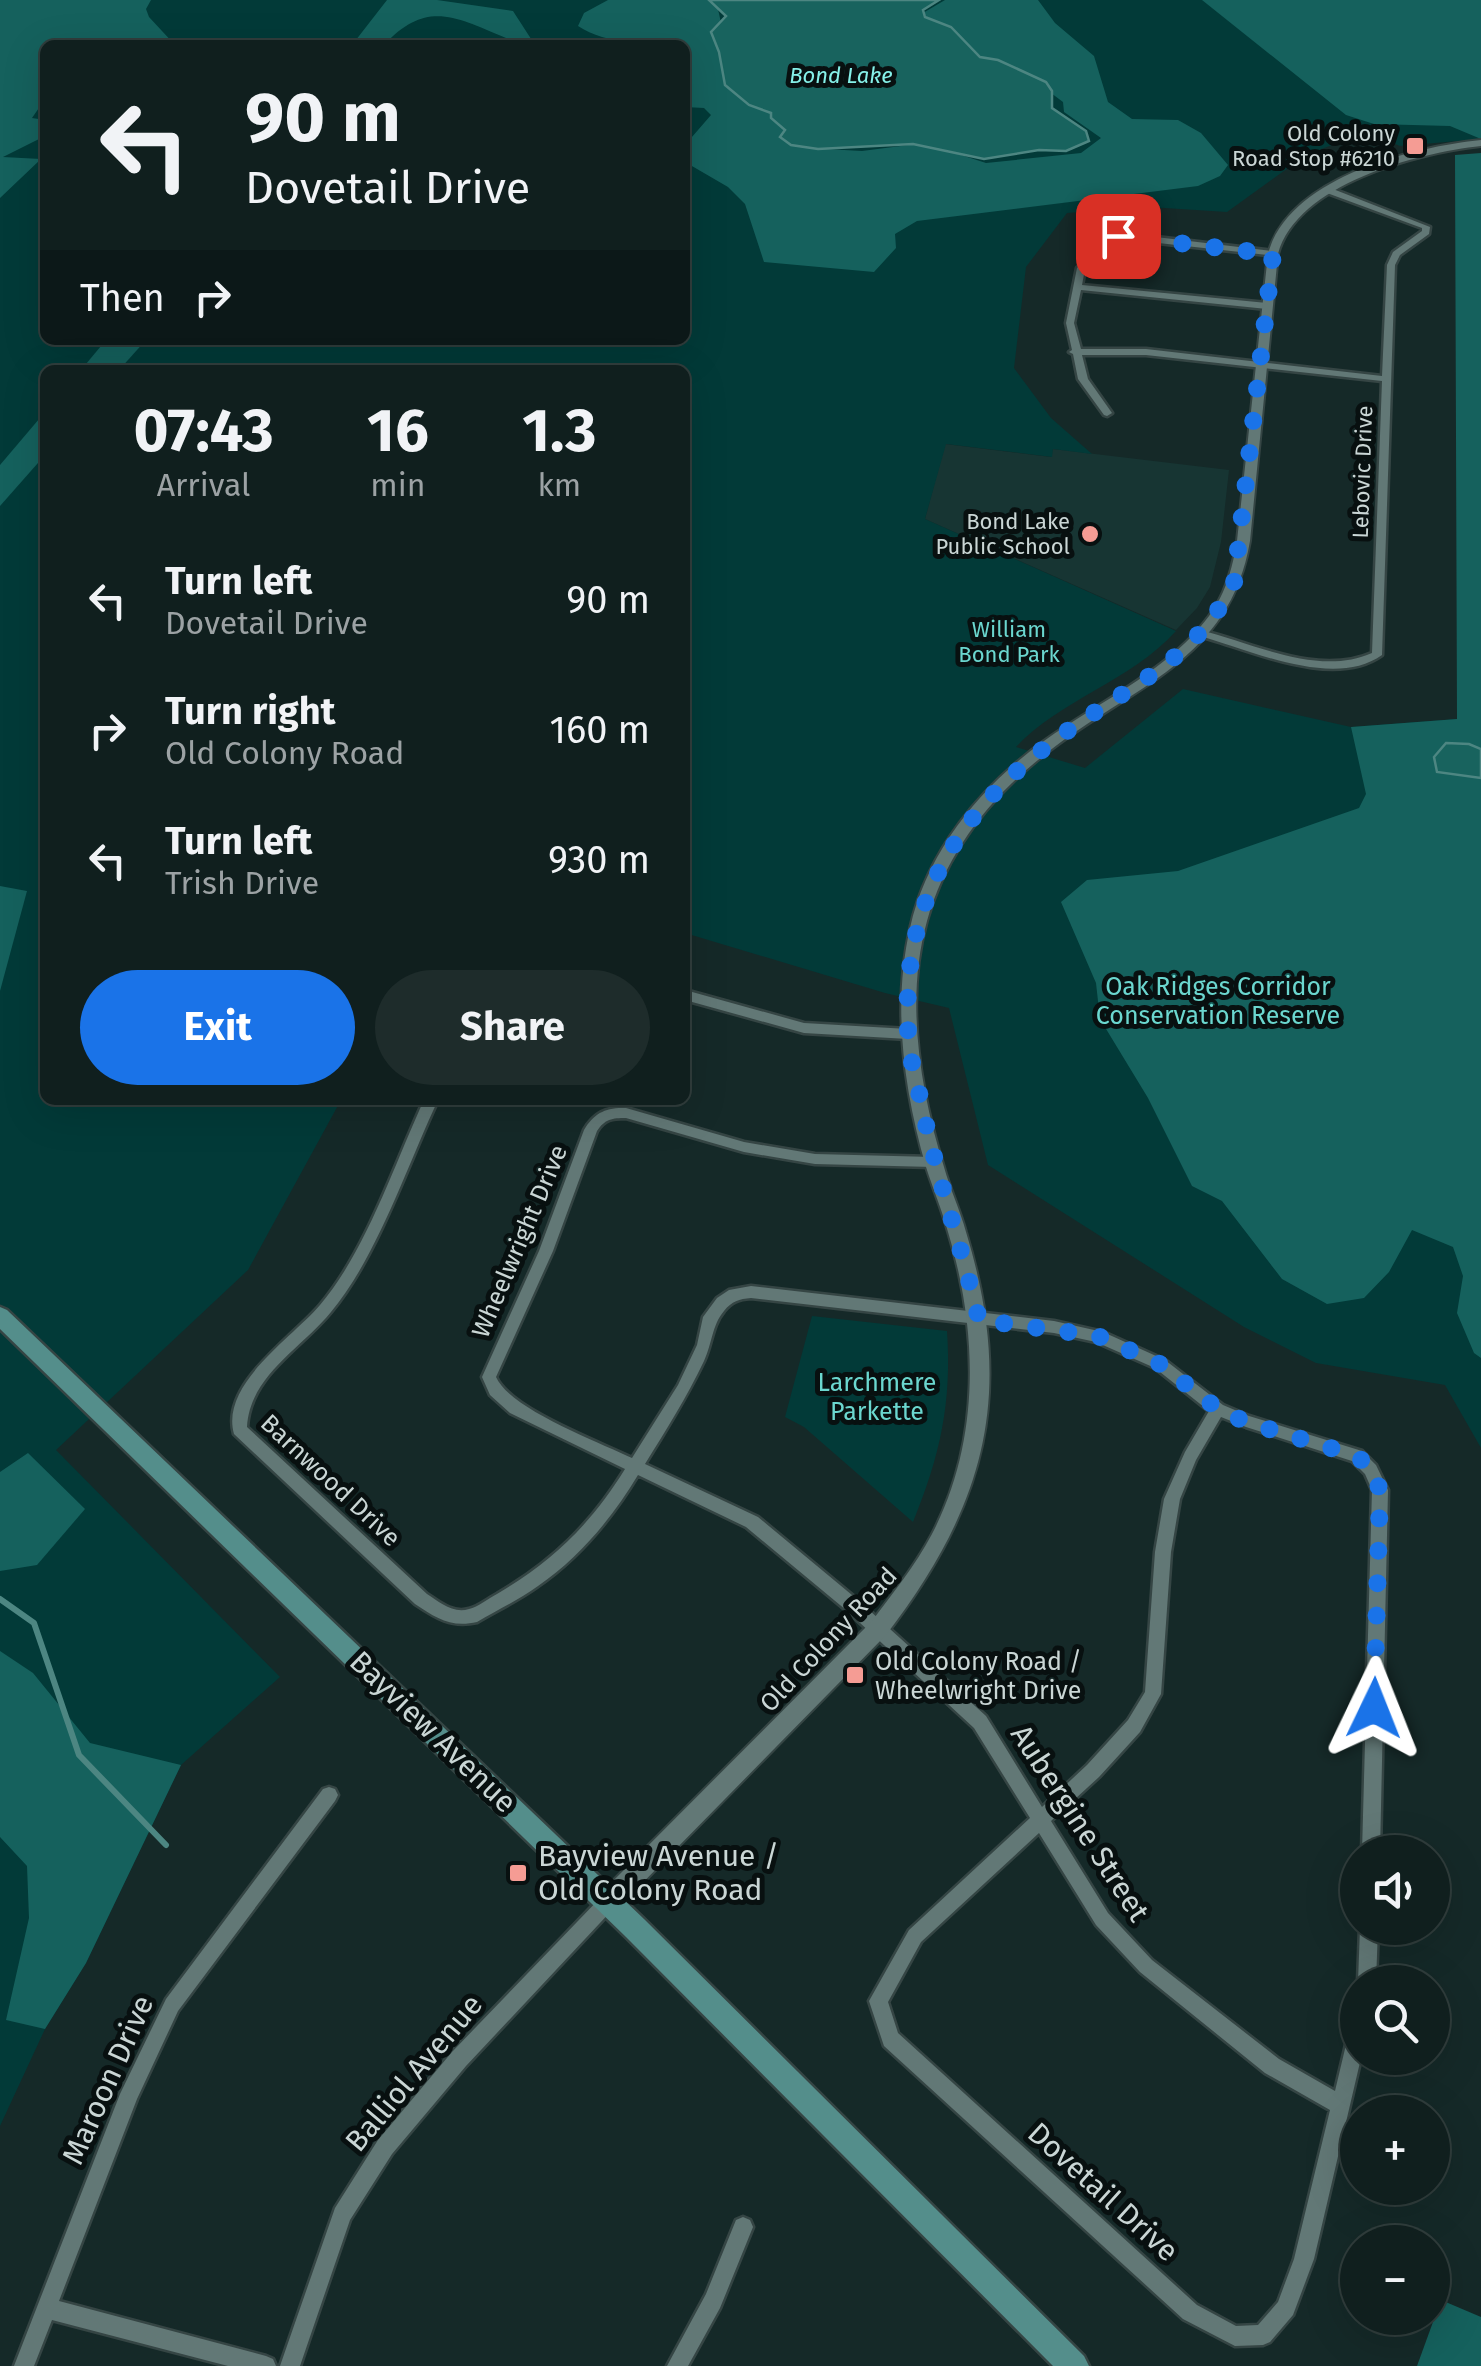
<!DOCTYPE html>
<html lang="en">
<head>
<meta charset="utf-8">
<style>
  :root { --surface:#101f1e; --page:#1e2c2b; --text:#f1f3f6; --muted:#9ca2a4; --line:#303d3c; --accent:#1a73e8 }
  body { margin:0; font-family:"Fira Sans",sans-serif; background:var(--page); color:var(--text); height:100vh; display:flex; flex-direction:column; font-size:38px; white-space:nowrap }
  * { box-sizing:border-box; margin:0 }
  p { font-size:32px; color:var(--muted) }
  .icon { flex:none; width:55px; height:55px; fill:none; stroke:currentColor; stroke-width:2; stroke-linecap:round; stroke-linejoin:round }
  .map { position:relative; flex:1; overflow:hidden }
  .panel { position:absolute; left:40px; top:365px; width:650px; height:740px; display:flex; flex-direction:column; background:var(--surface); border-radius:15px; box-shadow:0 10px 40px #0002,0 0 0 2px var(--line) }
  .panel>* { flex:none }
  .banner { position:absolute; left:40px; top:40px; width:650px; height:305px; border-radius:15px; box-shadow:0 10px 40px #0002,0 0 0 2px var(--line); background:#101f1e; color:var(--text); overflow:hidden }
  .buttons { position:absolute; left:1340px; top:1835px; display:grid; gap:20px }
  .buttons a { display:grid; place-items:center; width:110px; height:110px; border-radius:50%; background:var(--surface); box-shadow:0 10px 40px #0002,0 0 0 2px var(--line); font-size:50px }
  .pin { position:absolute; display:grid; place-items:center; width:85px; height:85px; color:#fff; margin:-42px; border-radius:20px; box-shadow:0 5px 15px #0006 }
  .me { position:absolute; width:110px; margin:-55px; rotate:2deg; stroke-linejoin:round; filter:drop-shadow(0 0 8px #0008) }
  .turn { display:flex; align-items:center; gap:35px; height:210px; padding:0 40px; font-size:45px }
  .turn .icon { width:130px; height:130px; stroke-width:2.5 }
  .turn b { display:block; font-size:70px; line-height:85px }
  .then { display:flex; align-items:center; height:95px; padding:0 40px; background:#0003; gap:20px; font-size:38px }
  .eta { display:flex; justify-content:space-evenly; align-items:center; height:170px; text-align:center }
  .eta b { font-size:60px; font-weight:700; line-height:70px }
  .action { display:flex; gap:20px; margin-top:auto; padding:20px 40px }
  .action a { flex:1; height:115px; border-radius:60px; background:var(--accent); color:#fff; font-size:40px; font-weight:700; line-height:115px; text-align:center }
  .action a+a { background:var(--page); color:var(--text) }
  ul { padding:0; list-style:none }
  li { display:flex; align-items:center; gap:30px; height:130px; padding:0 40px }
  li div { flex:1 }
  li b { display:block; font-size:38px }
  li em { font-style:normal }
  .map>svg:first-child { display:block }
  .built { fill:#173533 }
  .green { fill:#023a38 }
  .forest { fill:#15615d }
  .water { fill:#18635e; stroke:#4d8682; stroke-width:2.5 }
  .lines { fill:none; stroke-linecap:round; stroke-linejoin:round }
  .stream { stroke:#4d8682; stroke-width:6 }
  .minor-casing { stroke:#354544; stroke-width:5 }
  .tertiary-casing { stroke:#354544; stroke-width:4 }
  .secondary-casing { stroke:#354544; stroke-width:5 }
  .minor { fill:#627876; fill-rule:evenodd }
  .tertiary { fill:#627876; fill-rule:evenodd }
  .secondary { fill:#548e8b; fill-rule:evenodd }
  .route { stroke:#1a73e8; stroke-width:18; stroke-dasharray:0 32.4 }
  .poi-dot { fill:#f59c94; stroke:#081010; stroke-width:4 }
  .labels { text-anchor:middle; stroke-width:10; stroke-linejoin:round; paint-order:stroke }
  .far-water-label { font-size:22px; font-style:italic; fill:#86f1e9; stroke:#081010 }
  .far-poi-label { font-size:22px; fill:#cad6d5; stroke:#081010; text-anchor:end }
  .far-street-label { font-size:22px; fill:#cad6d5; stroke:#081010 }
  .far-park-label { font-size:22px; fill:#6bd7cf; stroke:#081010 }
  .park-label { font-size:25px; fill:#6bd7cf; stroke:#081010 }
  .street-label { font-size:25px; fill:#cad6d5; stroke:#081010 }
  .poi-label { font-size:25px; fill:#cad6d5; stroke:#081010; text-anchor:start }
  .near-street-label { font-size:30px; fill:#cad6d5; stroke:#081010 }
  .near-poi-label { font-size:30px; fill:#cad6d5; stroke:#081010; text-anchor:start }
</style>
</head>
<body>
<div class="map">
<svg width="1481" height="2366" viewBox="0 0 1481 2366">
  <rect width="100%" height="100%" fill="#152928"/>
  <polygon class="built" points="945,444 1051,457 1053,449 1229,470 1221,542 1210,587 1197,608 1176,630 925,519"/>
  <g class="green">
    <path d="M142,0H1481V139L1400,146L1366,132L1306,155L1227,212L1149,207L1067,213L1026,267L1014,368L1051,418L1092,454L1053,449L1052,457L946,444L925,519L1176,631C1131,681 1061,699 1016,747L1085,768L1183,689L1351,727L1457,719L1481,790V1448L1445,1385L1316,1363L1244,1327L988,1165L949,1008L885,993L685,933V370H45V1100H341L248,1270L56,1450L280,1677L181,1765L86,1963L45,2029L0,2126V138L45,94V340H685V45H96Z"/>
    <path d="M812,1316L947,1331C952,1403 940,1456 913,1522L804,1427L785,1417Z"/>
  </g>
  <g class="forest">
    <polygon points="0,0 151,0 146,9 149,17 175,45 45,45 45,99 32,118 45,120 45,136 3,157 41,159 0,198"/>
    <path d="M387,0H437L513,11L535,45H510L506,38C454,16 426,0 384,45H352Z"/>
    <path d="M608,0H716L732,73L729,84L741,98L787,122L826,149L862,151L924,143L986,163L1081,153L1101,138L1064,112L1063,102L1051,93L956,46L923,13L945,0H1038L1055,23L1094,56L1108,102L1132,119L1178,120L1201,133L1228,165L1220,176L1198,186L917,221L895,234L896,248L874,272L764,262L745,204L728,187L685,162V145L711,115L704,108L685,107V45C653,45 606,45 578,26L584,13Z"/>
    <polygon points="1202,0 1481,0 1481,139 1450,126 1374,124 1346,115"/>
    <polygon points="1481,153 1481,1358 1474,1353 1457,1313 1463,1276 1453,1247 1412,1230 1389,1272 1364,1298 1327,1304 1282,1279 1222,1201 1192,1186 1148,1098 1100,1019 1096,983 1061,902 1087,880 1178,871 1359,808 1366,794 1351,727 1457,719 1455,155"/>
    <polygon points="106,340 146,340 119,370 81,370"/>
    <polygon points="45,412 45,455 0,506 0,465"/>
    <polygon points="0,886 27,891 0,991"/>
    <polygon points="28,1453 85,1509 37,1565 0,1571 0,1472"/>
    <polygon points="0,1651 33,1673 90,1743 181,1765 86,1963 45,2029 6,2020 29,1918 27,1866 0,1837"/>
    <polygon points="1441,2300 1481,2317 1481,2366 1417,2366"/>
  </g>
  <g class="water">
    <polygon points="709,0 939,0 923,10 925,17 951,27 980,57 998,60 1046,82 1052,91 1052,108 1086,131 1089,141 1066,151 1039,150 984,159 913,144 818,149 791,145 780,137 785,130 771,118 771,113 749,105 725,85 719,52 711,32 726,16"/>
    <polygon points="1446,743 1469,744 1481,749 1481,778 1437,772 1434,757"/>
  </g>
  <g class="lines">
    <polyline class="stream" points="0,1599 34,1623 79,1755 166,1845"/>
    <defs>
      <g id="minor">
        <path d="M1327,189H1333L1430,227L1429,234L1400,255L1395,265L1382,655C1333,690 1249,649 1196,635L1195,633L1200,630C1253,643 1318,677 1372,653L1382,381L1146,355H1082L1088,379L1112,413L1107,416L1104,415L1078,379L1073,354L1069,352L1072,350L1066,323L1077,268L1106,236L1131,234L1273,251L1276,252V256L1131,240H1111L1085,269L1082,285L1267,303L1271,306L1267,309L1081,290L1074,323L1081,349H1146L1382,376L1387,265L1393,252L1422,231V228L1327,193Z"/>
        <polygon points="685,990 804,1023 908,1029 914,1034 908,1039 804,1033 685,1000"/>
        <path d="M424,1100H438C407,1166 377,1257 331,1312C301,1349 250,1375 247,1427L427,1594C439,1602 453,1614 469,1609C478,1607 489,1598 497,1594C553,1561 591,1524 625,1469L510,1413L490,1395L482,1377L539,1251L584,1130C594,1113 606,1107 626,1108L744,1142L815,1154L933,1157L938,1158L940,1162L938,1166L933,1167L815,1164L744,1152L626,1118C612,1118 605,1119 597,1131L553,1251L496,1377C510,1409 599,1442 632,1458L678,1385L697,1345L703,1317L717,1298L729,1290L751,1286L1054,1321L1103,1332L1165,1360L1223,1405L1249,1416L1362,1451L1376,1465L1388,1490L1380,1852H1362L1372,1490L1365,1474L1352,1461L1246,1427L1221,1417L1196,1460L1180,1499L1171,1552L1161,1694L1140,1732L1099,1777L1051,1821L1108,1913L1152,1960L1279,2059L1335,2091L1349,2032L1351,2025L1358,2023V2058H1361L1314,2259L1293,2315L1270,2342L1263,2345L1235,2346L1183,2319L884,2046L869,2001L909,1930L1030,1818L974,1728L846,1610L746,1527L638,1475C612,1518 580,1557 538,1586C519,1600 497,1610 477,1622C451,1628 436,1618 415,1604L234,1434C220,1384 292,1338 320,1305C366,1251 394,1165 424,1100ZM751,1298L1054,1333L1096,1342L1155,1368L1209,1411L1185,1452L1164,1499L1155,1552L1145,1692L1128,1720L1087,1765L1042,1807L986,1716L858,1600L758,1517L645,1464C666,1430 687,1397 704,1361C712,1344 712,1325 724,1311C732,1301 739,1299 751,1298ZM1039,1833L1096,1925L1140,1972L1265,2073L1330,2110L1294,2259L1278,2302L1258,2325L1236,2326L1197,2305L898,2033L888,2002L921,1942Z"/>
        <polygon points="329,1787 335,1789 338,1795 335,1801 178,2011 137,2099 59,2301 266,2356 273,2359 276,2366 228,2366 52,2320 34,2366 14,2366 120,2094 166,1999 323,1789"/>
        <polygon points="608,1893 614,1896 617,1902 614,1908 466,2066 392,2154 350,2220 300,2366 280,2366 335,2208 378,2140 452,2052 602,1896"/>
        <polygon points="1360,1928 1378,1928 1376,1982 1358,1982"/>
        <polygon points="743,2217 750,2220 753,2227 720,2308 688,2366 667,2366 706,2294 736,2220"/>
      </g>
      <path id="tertiary" d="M1481,140V146C1417,153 1297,184 1278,254L1250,541C1230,661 1132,686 1048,752C991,796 947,851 927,921C905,1000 920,1090 944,1167C950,1189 960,1210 966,1232C1015,1393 987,1503 886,1635L616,1910L608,1913L600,1910L597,1902L600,1894L872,1621C893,1593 915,1566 932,1534C981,1440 978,1331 948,1232C942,1210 933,1189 926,1167C904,1091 892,1006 910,928C927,851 981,786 1044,741C1101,700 1193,659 1223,592C1230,576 1234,559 1237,541L1268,254C1288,178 1412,147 1481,140Z"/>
      <polygon id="secondary" points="0,1307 7,1310 644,1919 1084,2356 1089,2366 1053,2366 626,1937 0,1329"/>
    </defs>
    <use href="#minor" class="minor-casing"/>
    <use href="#tertiary" class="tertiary-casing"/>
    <use href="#secondary" class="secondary-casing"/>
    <use href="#minor" class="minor"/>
    <use href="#tertiary" class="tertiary"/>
    <use href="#secondary" class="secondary"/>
  </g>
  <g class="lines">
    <path class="route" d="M1118,236L1273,254L1234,583C1195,660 1132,684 1066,732C960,807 901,899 908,1032C908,1052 915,1073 919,1092C934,1169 961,1243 979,1320L1098,1336L1160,1364L1218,1409L1246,1422L1357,1456L1372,1470L1380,1490L1374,1708"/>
  </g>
  <g class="poi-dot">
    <rect x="1405" y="136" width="20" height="20" rx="5"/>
    <circle cx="1090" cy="534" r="10"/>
    <rect x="845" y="1665" width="20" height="20" rx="5"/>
    <rect x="508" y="1863" width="20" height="20" rx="5"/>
  </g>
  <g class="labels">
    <g class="far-water-label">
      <text x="841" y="83">Bond Lake</text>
    </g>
    <g class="far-poi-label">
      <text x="1395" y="141">Old Colony<tspan x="1395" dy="25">Road Stop #6210</tspan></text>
      <text x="1070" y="529">Bond Lake<tspan x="1070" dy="25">Public School</tspan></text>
    </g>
    <g class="far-street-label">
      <text transform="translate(1362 472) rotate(-88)" y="8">Lebovic Drive</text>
    </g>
    <g class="far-park-label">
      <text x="1009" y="637">William<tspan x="1009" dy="25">Bond Park</tspan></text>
    </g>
    <g class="park-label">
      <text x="1218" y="995">Oak Ridges Corridor<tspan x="1218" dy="29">Conservation Reserve</tspan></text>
      <text x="877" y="1391">Larchmere<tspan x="877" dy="29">Parkette</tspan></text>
    </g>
    <g class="street-label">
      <text transform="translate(519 1241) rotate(-67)" y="9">Wheelwright Drive</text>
      <text transform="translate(331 1480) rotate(43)" y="9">Barnwood Drive</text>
      <text transform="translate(828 1639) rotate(-47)" y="9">Old Colony Road</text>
    </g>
    <g class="poi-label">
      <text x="875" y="1670">Old Colony Road /<tspan x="875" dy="29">Wheelwright Drive</tspan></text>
    </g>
    <g class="near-street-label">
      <text transform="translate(433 1732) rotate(44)" y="10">Bayview Avenue</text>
      <text transform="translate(1080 1823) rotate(57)" y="10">Aubergine Street</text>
      <text transform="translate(414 2073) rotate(-50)" y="10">Balliol Avenue</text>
      <text transform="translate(108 2080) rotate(-66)" y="10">Maroon Drive</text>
      <text transform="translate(1103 2192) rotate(42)" y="10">Dovetail Drive</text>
    </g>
    <g class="near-poi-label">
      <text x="538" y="1866">Bayview Avenue /<tspan x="538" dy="34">Old Colony Road</tspan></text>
    </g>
  </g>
</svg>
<div class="buttons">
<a><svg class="icon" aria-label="sound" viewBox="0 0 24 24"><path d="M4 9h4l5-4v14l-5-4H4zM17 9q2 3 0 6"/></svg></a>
<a><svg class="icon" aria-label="search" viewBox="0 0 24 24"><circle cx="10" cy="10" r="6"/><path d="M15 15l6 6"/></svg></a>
<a>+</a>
<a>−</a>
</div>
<div class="pin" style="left:1118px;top:236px;background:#d93025"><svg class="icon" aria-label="arrive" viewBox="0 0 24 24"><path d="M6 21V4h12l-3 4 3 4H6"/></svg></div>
<svg class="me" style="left:1374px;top:1708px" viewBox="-20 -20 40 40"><path d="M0-17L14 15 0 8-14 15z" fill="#1a73e8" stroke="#fff" stroke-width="4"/></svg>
<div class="banner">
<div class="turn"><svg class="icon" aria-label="left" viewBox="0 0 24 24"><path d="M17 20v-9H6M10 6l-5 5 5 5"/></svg><div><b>90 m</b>Dovetail Drive</div></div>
<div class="then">Then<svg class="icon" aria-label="right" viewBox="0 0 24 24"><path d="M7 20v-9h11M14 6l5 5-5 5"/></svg></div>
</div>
<section class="panel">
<div class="eta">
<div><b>07:43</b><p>Arrival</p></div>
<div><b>16</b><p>min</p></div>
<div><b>1.3</b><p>km</p></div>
</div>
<ul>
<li><svg class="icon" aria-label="left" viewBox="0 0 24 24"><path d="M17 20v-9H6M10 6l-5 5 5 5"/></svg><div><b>Turn left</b><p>Dovetail Drive</p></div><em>90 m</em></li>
<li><svg class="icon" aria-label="right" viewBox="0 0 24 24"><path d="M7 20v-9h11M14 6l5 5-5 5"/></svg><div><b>Turn right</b><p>Old Colony Road</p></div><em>160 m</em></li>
<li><svg class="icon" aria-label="left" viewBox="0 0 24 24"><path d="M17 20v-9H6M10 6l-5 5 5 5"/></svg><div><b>Turn left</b><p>Trish Drive</p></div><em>930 m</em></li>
</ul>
<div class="action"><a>Exit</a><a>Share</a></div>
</section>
</div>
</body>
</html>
